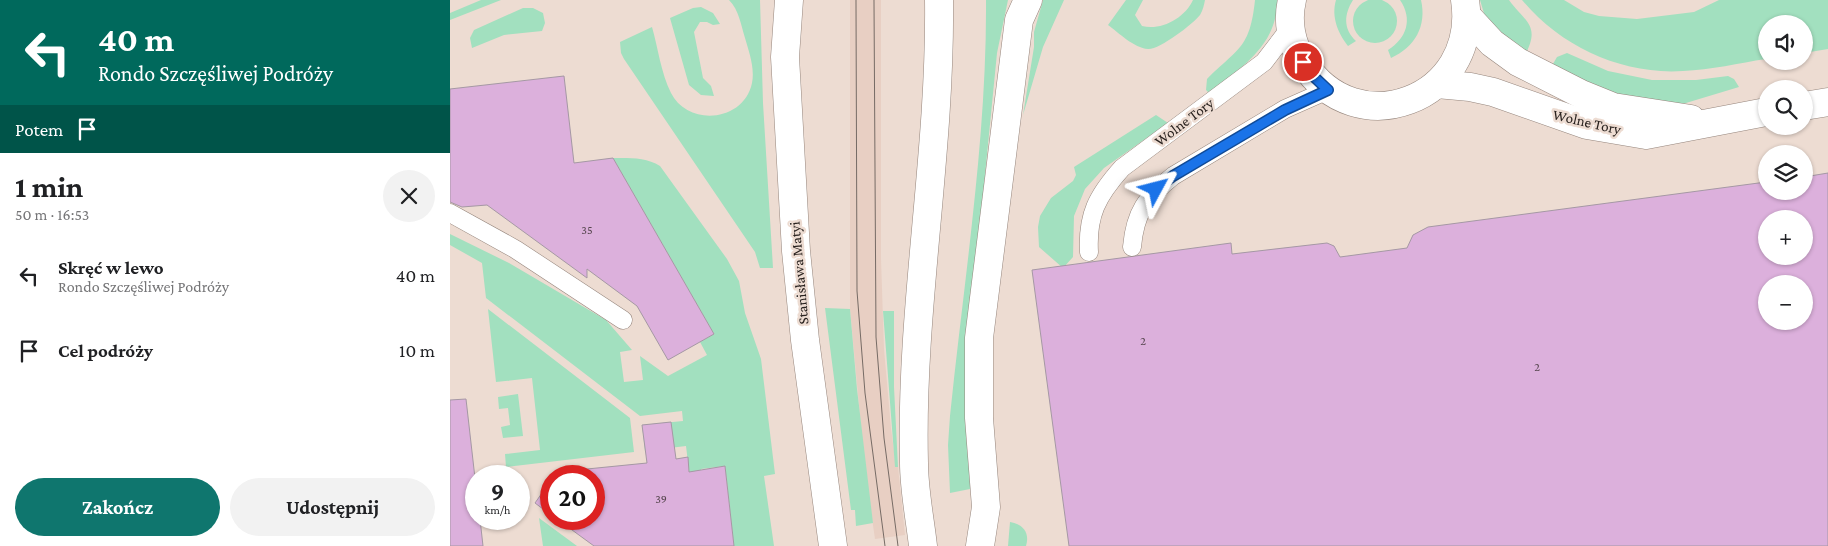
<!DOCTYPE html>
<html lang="pl">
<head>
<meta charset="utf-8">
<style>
  :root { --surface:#fff; --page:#f2f2f2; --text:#202124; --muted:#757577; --accent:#0f766e }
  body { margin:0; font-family:"Crimson Pro",serif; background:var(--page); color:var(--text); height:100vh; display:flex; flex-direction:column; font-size:19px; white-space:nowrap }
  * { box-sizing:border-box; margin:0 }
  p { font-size:16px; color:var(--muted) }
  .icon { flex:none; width:28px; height:28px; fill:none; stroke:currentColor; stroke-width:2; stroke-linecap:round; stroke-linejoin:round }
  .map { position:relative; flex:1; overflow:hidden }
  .side { display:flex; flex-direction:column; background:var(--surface); width:450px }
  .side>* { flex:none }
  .banner { background:#00695c; color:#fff; overflow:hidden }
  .fabs { position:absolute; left:1308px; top:15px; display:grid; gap:10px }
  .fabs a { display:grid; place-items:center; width:55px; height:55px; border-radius:50%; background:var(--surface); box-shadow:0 1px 4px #0004; font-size:25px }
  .speed { position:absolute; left:15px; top:465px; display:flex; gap:10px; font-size:25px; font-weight:700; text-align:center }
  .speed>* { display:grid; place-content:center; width:65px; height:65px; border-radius:50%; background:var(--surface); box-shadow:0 1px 4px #0004; line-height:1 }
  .speed small { font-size:12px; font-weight:400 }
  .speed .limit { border:8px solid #d22; background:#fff; color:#111 }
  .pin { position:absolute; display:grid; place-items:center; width:42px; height:42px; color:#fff; margin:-21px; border:2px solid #fff; border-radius:50%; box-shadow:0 1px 5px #0007 }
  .me { position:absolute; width:55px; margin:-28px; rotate:52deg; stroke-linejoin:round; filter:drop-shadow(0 0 4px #0008) }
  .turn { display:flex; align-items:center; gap:18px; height:105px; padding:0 15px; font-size:22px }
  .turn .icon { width:65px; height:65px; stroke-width:2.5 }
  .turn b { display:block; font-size:35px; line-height:42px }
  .then { display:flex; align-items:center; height:48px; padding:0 15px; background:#0003; gap:10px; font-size:19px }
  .round { display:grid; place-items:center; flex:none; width:52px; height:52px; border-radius:26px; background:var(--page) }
  .overview { display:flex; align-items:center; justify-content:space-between; height:85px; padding:0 15px }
  h1 { font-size:30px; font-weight:700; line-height:38px }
  .action { display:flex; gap:10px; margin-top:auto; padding:10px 15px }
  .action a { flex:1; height:58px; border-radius:30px; background:var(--accent); color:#fff; font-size:20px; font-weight:700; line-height:58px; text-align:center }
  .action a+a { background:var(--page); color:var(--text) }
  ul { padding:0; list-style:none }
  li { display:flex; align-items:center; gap:15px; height:75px; padding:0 15px }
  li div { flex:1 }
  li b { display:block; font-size:19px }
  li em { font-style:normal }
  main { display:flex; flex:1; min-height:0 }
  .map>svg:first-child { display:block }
  .built { fill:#e8cfc3 }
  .green { fill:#a2e0bf }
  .building { fill:#dcb0dc; stroke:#a598a4; fill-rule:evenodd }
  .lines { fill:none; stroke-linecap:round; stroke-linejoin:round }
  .lane-casing { stroke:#95857c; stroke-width:19 }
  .street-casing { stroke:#95857c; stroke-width:29 }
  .secondary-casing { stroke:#95857c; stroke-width:29 }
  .lane { stroke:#fff; stroke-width:18 }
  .street { stroke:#fff; stroke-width:28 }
  .secondary { stroke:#fff; stroke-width:28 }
  .tram { stroke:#766b65; stroke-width:1 }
  .route-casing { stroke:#114b97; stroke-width:12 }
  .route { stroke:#1a73e8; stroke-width:9 }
  .labels { text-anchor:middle; stroke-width:5; stroke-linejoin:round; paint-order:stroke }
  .number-label { font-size:12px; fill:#56464e }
  .street-label { font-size:15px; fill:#29221f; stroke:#eddcd2 }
</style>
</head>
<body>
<main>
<section class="side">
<div class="banner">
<div class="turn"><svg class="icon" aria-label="left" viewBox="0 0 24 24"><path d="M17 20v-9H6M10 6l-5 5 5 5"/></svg><div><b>40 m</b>Rondo Szczęśliwej Podróży</div></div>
<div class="then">Potem<svg class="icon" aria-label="arrive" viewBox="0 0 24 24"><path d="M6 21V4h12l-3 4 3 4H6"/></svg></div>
</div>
<div class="overview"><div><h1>1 min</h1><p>50 m · 16:53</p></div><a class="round"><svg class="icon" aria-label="close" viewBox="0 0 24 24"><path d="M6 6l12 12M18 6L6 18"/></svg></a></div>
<ul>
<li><svg class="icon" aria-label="left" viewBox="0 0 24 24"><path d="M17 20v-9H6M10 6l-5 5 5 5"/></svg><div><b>Skręć w lewo</b><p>Rondo Szczęśliwej Podróży</p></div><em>40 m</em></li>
<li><svg class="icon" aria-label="arrive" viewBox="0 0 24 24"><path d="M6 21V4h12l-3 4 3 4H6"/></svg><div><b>Cel podróży</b></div><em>10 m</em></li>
</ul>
<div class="action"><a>Zakończ</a><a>Udostępnij</a></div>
</section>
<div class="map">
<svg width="1378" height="546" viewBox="0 0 1378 546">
  <rect width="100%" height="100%" fill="#eddcd2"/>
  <polygon class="built" points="400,0 431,0 431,259 434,349 441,428 446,467 448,467 455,535 425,539 415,470 400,309"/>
  <g class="green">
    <circle cx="925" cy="21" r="22"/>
    <polygon points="31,0 51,0 0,20 0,13"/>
    <path d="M279,0H310L313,103L323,268H310L305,252L174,59L171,53L170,42L202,27C208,48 211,73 221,93C238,127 294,122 302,83C305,68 299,52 295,38C291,25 289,10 279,0Z"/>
    <path d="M536,0H558L547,53L522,307L519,392L520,489L500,493L498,445L500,416C514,279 537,138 536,0Z"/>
    <polygon points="593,0 614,0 593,47 573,115 584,47 584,32"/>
    <path d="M676,0H693L685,15L692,26C711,31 735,18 743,0H755C754,5 753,10 750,15C743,24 709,50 698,49C684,48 669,33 658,25Z"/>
    <path d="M805,0H827C828,45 791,68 759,93L756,90L757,79C788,48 800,49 805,0Z"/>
    <path d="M886,0H903C894,14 893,29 906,41L898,46C888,33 881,17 886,0Z"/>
    <path d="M950,0H971C977,26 965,47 941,58L938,50C957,38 963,19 950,0Z"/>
    <path d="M1030,0H1059C1075,22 1091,25 1075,55L1036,20Z"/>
    <path d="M1072,0H1114L1134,12L1149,16L1187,19L1244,12L1269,0H1378V49L1354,53V24H1316V59C1289,63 1261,70 1233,71C1172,75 1111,47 1072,0Z"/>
    <polygon points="251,7 263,13 270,24 263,25 257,22 250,22 244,32 253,78 261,86 264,96 251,95 239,85 220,18 243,8"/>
    <polygon points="73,8 83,8 93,13 95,23 92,31 54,35 22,48 20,38 24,30"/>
    <polygon points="1117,53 1158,71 1202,80 1246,80 1278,76 1284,79 1289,87 1226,106 1197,106 1100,69 1107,57"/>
    <polygon points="706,115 718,123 654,168 635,189 624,216 623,257 613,268 589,247 588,227 590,216 601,198 623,181 626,175 624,167"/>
    <path d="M163,158C179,158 196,157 210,166L277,259L289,281L295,313L311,359L325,474L314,476L324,546H284L275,466L251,469L252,478L240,479L236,446L195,451L192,425L233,421L232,411L190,416L36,298L32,263L0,245V234L59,263L156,320L182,350L170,352L174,382L193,380L190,356L218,376L257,355L250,342L264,334Z"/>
    <polygon points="375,308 400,309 407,389 423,523 406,526 405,510 401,510"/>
    <polygon points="38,309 180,418 184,452 56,467 55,454 90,450 82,378 46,382"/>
    <polygon points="433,311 444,311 444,387 448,467 445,467"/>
    <polygon points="68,394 73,436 53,438 51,427 60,425 58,408 49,409 48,397"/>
    <polygon points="89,518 127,546 93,546"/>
    <path d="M560,522C573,524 580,533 576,546H558Z"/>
  </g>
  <g class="building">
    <polygon points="114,76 124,163 163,158 264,334 218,360 187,306 137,269 137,278 37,205 12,207 0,202 0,89"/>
    <path d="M1378,173V546H619L582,270L781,243L782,254L877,243L884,246L890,257L957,248L963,235L978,227L1316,182V191H1354V177ZM1316,219H1354V256H1316ZM1316,284H1354V321H1316Z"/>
    <polygon points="16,399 26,487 26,519 30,519 33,546 0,546 0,400"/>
    <polygon points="221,422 226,459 238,457 239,472 275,466 284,546 144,546 107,519 144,519 144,476 113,476 117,471 197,463 192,425"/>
    <polygon points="101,480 101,515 85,503"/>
  </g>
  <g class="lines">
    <defs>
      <g id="lane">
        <polyline points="0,213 65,249 173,320"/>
        <path d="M682,247C685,212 696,198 723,176L835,109L878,90"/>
        <path d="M639,252C637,215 647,196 672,168L814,62L840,28"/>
      </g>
      <g id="street">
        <path d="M842,0C837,21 841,44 853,62C905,146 1030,100 1015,0"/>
        <polyline points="1018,17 1042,43 1068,62 1131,94 1163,107 1241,119"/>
        <polyline points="987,84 1020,87 1043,92 1137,125 1196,135 1316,112"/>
        <polyline points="1354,106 1378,102"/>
        <polyline points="530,546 536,507 529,418 529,338 569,20 578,0"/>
      </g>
      <g id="secondary">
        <polyline points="339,0 335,57 346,251 355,340 383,546"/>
        <path d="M473,546C470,519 464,490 464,463C460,308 491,155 489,0"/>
      </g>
    </defs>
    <use href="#lane" class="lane-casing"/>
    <use href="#street" class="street-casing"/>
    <use href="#secondary" class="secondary-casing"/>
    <use href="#lane" class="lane"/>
    <use href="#street" class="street"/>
    <use href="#secondary" class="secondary"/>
    <g class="tram">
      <polyline points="406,0 407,291 415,393 435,546"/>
      <polyline points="424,0 426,337 434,438 448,546"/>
    </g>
  </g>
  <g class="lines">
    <defs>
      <polyline id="route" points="706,189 723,176 835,110 878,90 860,73 853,62"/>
    </defs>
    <use href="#route" class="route-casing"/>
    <use href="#route" class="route"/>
  </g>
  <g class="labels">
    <g class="number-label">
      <text x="137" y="234">35</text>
      <text x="693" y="345">2</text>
      <text x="1087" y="371">2</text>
      <text x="211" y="503">39</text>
    </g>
    <g class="street-label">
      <text transform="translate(734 122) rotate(-37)" y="5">Wolne Tory</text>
      <text transform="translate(1137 122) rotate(13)" y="5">Wolne Tory</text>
      <text transform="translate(349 273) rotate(-95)" y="5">Stanisława Matyi</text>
    </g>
  </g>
</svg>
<div class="fabs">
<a><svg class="icon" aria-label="sound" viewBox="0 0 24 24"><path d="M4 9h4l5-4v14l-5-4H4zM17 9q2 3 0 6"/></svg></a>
<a><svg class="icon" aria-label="search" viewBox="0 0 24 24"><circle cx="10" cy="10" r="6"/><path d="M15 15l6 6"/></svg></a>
<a><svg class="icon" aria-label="layers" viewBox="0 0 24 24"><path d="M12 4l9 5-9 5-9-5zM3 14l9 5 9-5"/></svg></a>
<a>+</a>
<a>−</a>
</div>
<div class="speed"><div>9<small>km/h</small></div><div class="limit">20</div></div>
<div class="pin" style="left:853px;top:62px;background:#d93025"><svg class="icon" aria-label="arrive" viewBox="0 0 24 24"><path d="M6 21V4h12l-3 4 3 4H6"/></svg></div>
<svg class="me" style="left:706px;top:189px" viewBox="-20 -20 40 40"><path d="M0-17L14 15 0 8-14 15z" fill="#1a73e8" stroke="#fff" stroke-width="4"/></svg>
</div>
</main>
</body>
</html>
